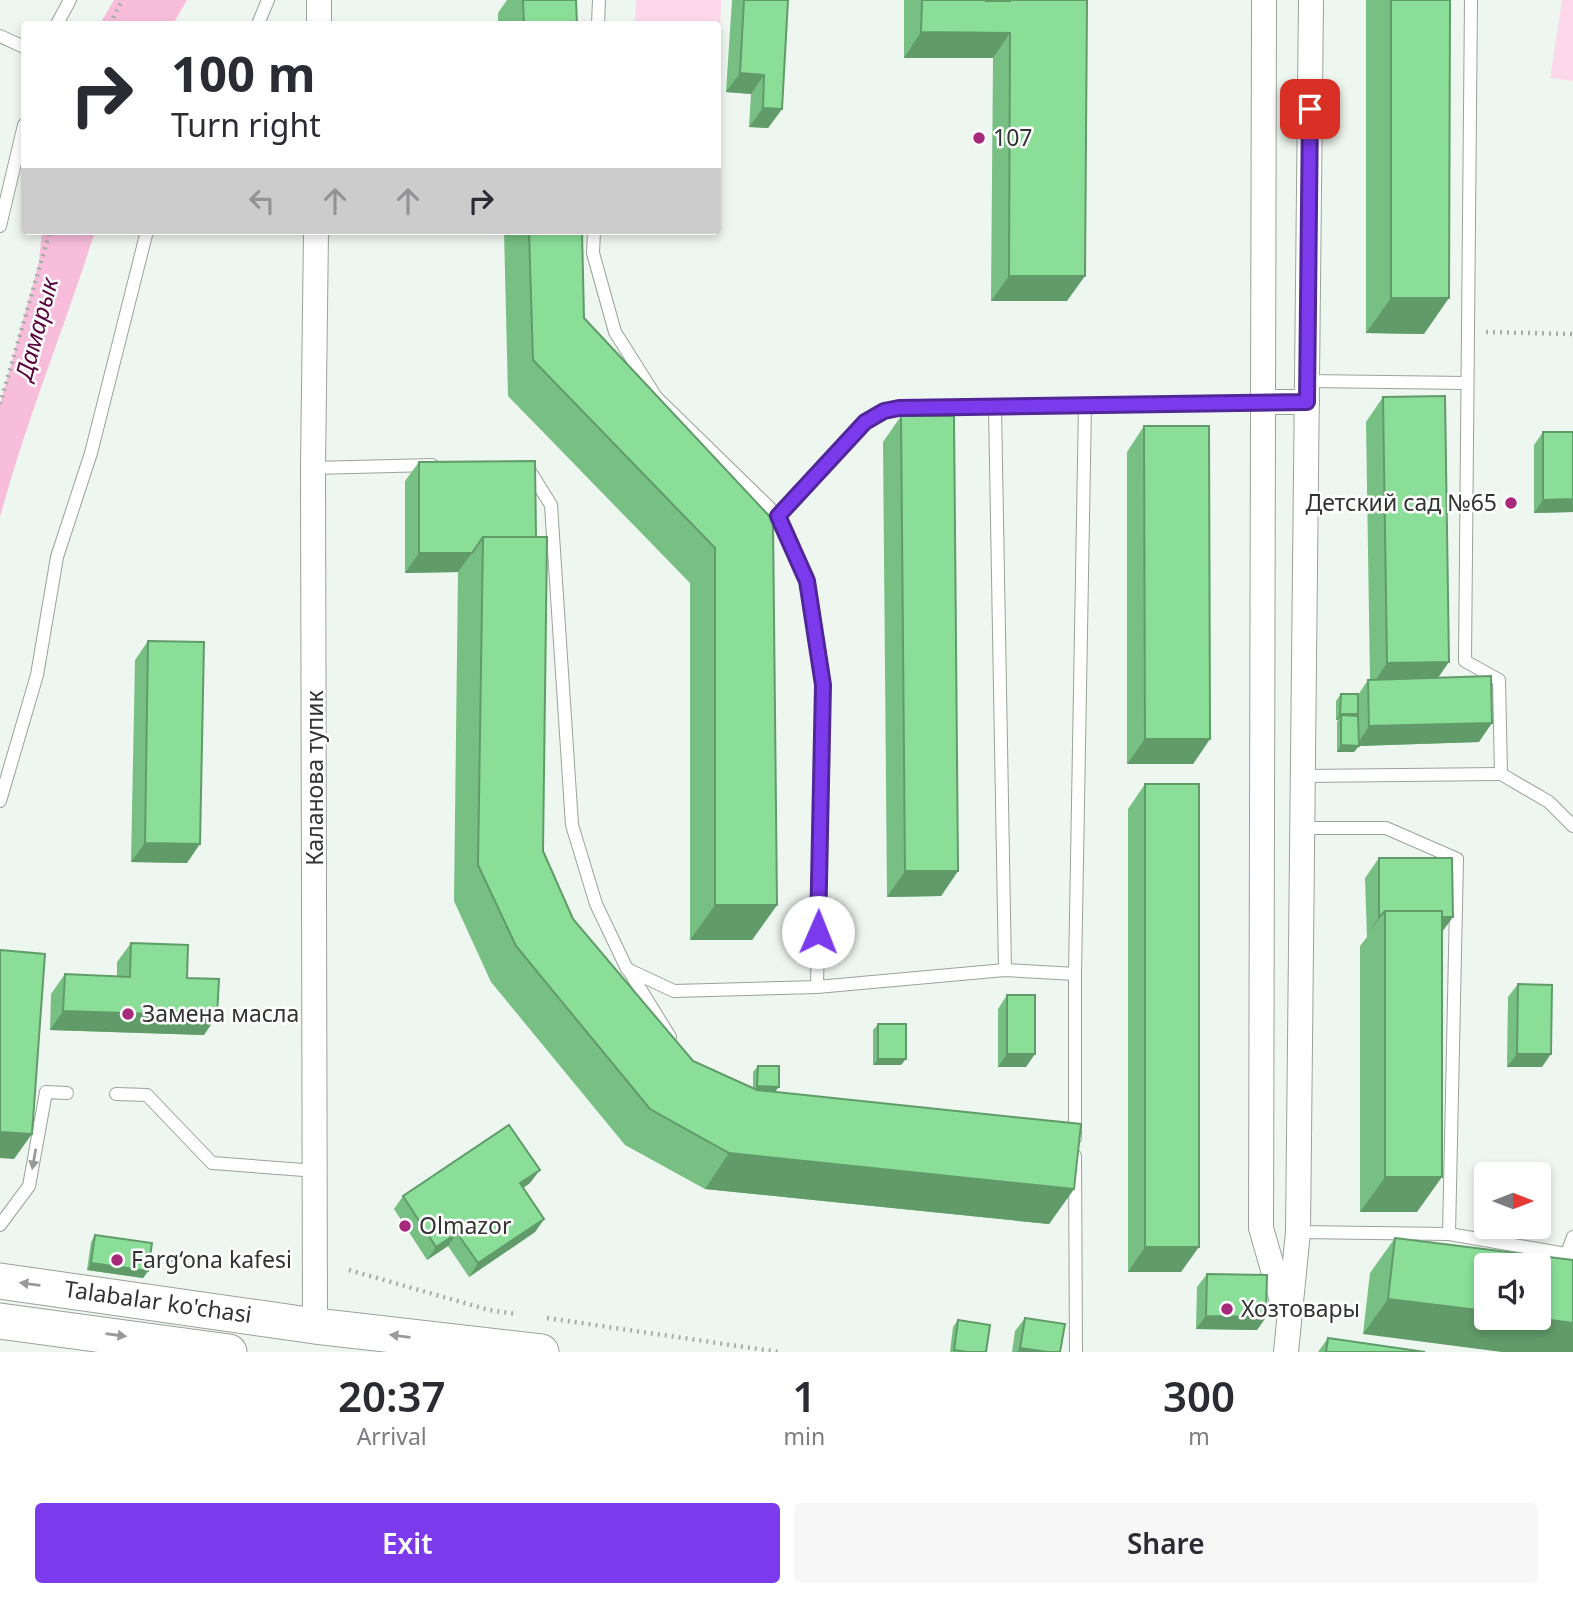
<!DOCTYPE html>
<html lang="en">
<head>
<meta charset="utf-8">
<style>
  :root { --surface:#fff; --page:#f7f7f7; --text:#2b2b33; --muted:#7c7c81; --accent:#7c3aed }
  body { margin:0; font-family:"Noto Sans",sans-serif; background:var(--page); color:var(--text); height:100vh; display:flex; flex-direction:column; font-size:26px; white-space:nowrap }
  * { box-sizing:border-box; margin:0 }
  p { font-size:23px; color:var(--muted) }
  .icon { flex:none; width:38px; height:38px; fill:none; stroke:currentColor; stroke-width:2; stroke-linecap:round; stroke-linejoin:round }
  .map { position:relative; height:1352px; overflow:hidden }
  .panel { display:flex; flex-direction:column; background:var(--surface); flex:1 }
  .panel>* { flex:none }
  .guide { position:absolute; left:21px; top:21px; width:700px; height:214px; border-radius:7px; box-shadow:0 4px 10px #0003; background:#fff; color:var(--text); overflow:hidden }
  .needle { width:46px; rotate:90deg }
  .fabs { position:absolute; left:1474px; top:1162px; display:grid; gap:14px }
  .fabs a { display:grid; place-items:center; width:77px; height:77px; border-radius:7px; background:var(--surface); box-shadow:0 4px 10px #0003; font-size:35px }
  .pin { position:absolute; display:grid; place-items:center; width:60px; height:60px; color:#fff; margin:-30px; border-radius:14px; box-shadow:0 4px 10px #0006 }
  .me { position:absolute; width:77px; margin:-38px; rotate:1deg; stroke-linejoin:round; filter:drop-shadow(0 0 5px #0008) }
  .turn { display:flex; align-items:center; gap:24px; height:147px; padding:0 35px; font-size:32px }
  .turn .icon { width:91px; height:91px; stroke-width:2.5 }
  .turn b { display:block; font-size:49px; line-height:60px }
  .lanes { display:flex; align-items:center; height:66px; padding:0 35px; background:#0003; justify-content:center; gap:35px; direction:ltr }
  .lanes .off { opacity:.35 }
  .eta { display:flex; justify-content:space-evenly; align-items:center; height:119px; text-align:center }
  .eta b { font-size:42px; font-weight:600; line-height:49px }
  .action { display:flex; gap:14px; margin-top:auto; padding:14px 35px }
  .action a { flex:1; height:80px; border-radius:7px; background:var(--accent); color:#fff; font-size:28px; font-weight:600; line-height:80px; text-align:center }
  .action a+a { background:var(--page); color:var(--text) }
  .map>svg:first-child { display:block }
  .green { fill:#fcd8ea }
  .water { fill:#f7bddb }
  .lines { fill:none; stroke-linecap:round; stroke-linejoin:round }
  .lane-casing { stroke:#9aa29b; stroke-width:14 }
  .street-casing { stroke:#9aa29b; stroke-width:26 }
  .secondary-casing { stroke:#9aa29b; stroke-width:37 }
  .path { stroke:#a6ada6; stroke-width:4.5; stroke-dasharray:2 5; stroke-linecap:butt }
  .lane { stroke:#fff; stroke-width:12 }
  .street { stroke:#fff; stroke-width:24 }
  .secondary { stroke:#fff; stroke-width:35 }
  .wall { fill:#77bf83 }
  .shaded-wall { fill:#619b6a }
  .building { fill:#8ade98; stroke:#619b6a; stroke-width:2 }
  .oneway { fill:#989a98 }
  .route-casing { stroke:#51269a; stroke-width:18 }
  .route { stroke:#7c3aed; stroke-width:12 }
  .poi-dot { fill:#a72979; stroke:#fff; stroke-width:2.5 }
  .labels { text-anchor:middle; stroke-width:5; stroke-linejoin:round; paint-order:stroke }
  .poi-label { font-size:23px; fill:#313431; stroke:#fff; text-anchor:start }
  .street-label { font-size:23px; fill:#313431; stroke:#fff }
  .water-label { font-size:24px; font-style:italic; fill:#59043d; stroke:#fff }
</style>
</head>
<body>
<div class="map">
<svg width="1573" height="1352" viewBox="0 0 1573 1352">
  <rect width="100%" height="100%" fill="#eef7ef"/>
  <g class="green">
    <polygon points="636,0 721,0 719,86 718,24 635,24"/>
    <polygon points="1562,0 1573,0 1573,81 1550,78"/>
  </g>
  <g class="water">
    <polygon points="114,0 187,0 173,24 100,24"/>
    <path d="M42,231H95C65,327 26,420 0,517V404L39,262Z"/>
  </g>
  <g class="lines">
    <defs>
      <g id="lane">
        <polyline points="1471,0 1465,661 1499,680 1501,774 1549,802 1573,826"/>
        <polyline points="57,24 70,0"/>
        <polyline points="258,24 268,0"/>
        <polyline points="598,24 599,0"/>
        <polyline points="0,36 24,47"/>
        <polyline points="0,226 24,125"/>
        <polyline points="594,231 593,253 615,332 656,397 778,516 807,581 823,685 817,987"/>
        <polyline points="1307,381 1467,383"/>
        <polyline points="313,468 432,465"/>
        <polyline points="522,471 531,473 551,505 572,825 596,904 627,969 674,991 817,987 1005,970 1075,974"/>
        <polyline points="778,516 865,422 884,411 899,408 995,407"/>
        <polyline points="1303,776 1501,774"/>
        <polyline points="0,801 37,675 57,557 91,453 147,231"/>
        <polyline points="1302,828 1386,828 1457,859 1449,1234"/>
        <polyline points="628,969 670,1037"/>
        <polyline points="1005,970 995,407 1263,402"/>
        <polyline points="116,1094 147,1095 212,1163 317,1171"/>
        <polyline points="1075,1138 1075,974 1085,404"/>
        <polyline points="1075,1156 1076,1352"/>
        <polyline points="0,1225 29,1186 46,1092 67,1093"/>
        <polyline points="1298,1232 1449,1234 1573,1255"/>
        <polyline points="1567,1253 1573,1237"/>
      </g>
      <g id="street">
        <polyline points="1264,0 1261,1228 1284,1308"/>
        <polyline points="319,24 319,0"/>
        <polyline points="1263,402 1307,402"/>
        <polyline points="315,1326 313,468 316,231"/>
        <polyline points="1286,1352 1298,1232 1311,0"/>
      </g>
      <g id="secondary">
        <polyline points="0,1281 315,1326 541,1352"/>
        <polyline points="0,1321 229,1352"/>
      </g>
    </defs>
    <use href="#lane" class="lane-casing"/>
    <use href="#street" class="street-casing"/>
    <use href="#secondary" class="secondary-casing"/>
    <g class="path">
      <polyline points="110,24 122,0"/>
      <polyline points="1486,332 1573,334"/>
      <polyline points="0,404 50,231"/>
      <polyline points="349,1270 489,1310 517,1314"/>
      <polyline points="170,1276 174,1249"/>
      <polyline points="547,1318 779,1352"/>
    </g>
    <use href="#lane" class="lane"/>
    <use href="#street" class="street"/>
    <use href="#secondary" class="secondary"/>
  </g>
  <g class="wall">
    <polygon points="507,0 576,0 577,24 498,24 498,13"/>
    <polygon points="732,0 788,0 782,109 768,128 749,127 751,94 726,92"/>
    <polygon points="904,0 986,0 986,1 992,1 992,0 1087,0 1067,301 991,301 993,58 904,58"/>
    <polygon points="1366,0 1450,0 1424,334 1366,333"/>
    <polygon points="504,231 582,231 584,318 773,520 777,905 752,940 690,940 690,583 508,396"/>
    <polygon points="1383,397 1438,677 1479,742 1359,746 1354,752 1337,752 1337,722 1338,720 1336,720 1336,701 1341,694 1358,695 1368,680 1370,680 1366,422"/>
    <polygon points="901,416 958,871 941,896 887,897 883,442"/>
    <polygon points="1144,426 1210,739 1193,764 1127,764 1127,452"/>
    <polygon points="1543,432 1573,432 1573,512 1534,513 1534,445"/>
    <polygon points="419,462 536,537 543,851 573,919 693,1061 753,1088 753,1072 758,1066 775,1092 1074,1189 1049,1224 705,1189 625,1145 491,982 454,901 458,572 405,573 405,481"/>
    <polygon points="148,641 187,863 131,862 135,660"/>
    <polygon points="1145,784 1181,1272 1128,1272 1128,809"/>
    <polygon points="1379,858 1453,917 1442,931 1417,1212 1360,1212 1360,946 1367,937 1365,878"/>
    <polygon points="131,943 187,978 204,1035 50,1030 51,994 65,974 117,976 117,962"/>
    <polygon points="1518,984 1542,1067 1507,1067 1508,997"/>
    <polygon points="1007,995 1026,1067 998,1067 998,1009"/>
    <polygon points="878,1024 901,1065 873,1065 873,1030"/>
    <polygon points="530,1183 523,1188 544,1219 535,1232 469,1277 448,1246 427,1260 394,1209 403,1196"/>
    <polygon points="95,1235 148,1271 143,1278 87,1270 91,1242"/>
    <polygon points="1395,1238 1573,1260 1363,1334 1370,1273"/>
    <polygon points="1207,1274 1266,1317 1257,1330 1196,1329 1197,1287"/>
    <polygon points="1025,1318 1060,1352 1012,1352 1015,1331"/>
    <polygon points="958,1320 986,1352 950,1352 953,1327"/>
    <polygon points="1328,1338 1326,1352 1318,1352"/>
  </g>
  <g class="shaded-wall">
    <polygon points="921,32 1010,33 993,58 904,58"/>
    <polygon points="740,73 764,75 751,94 726,92"/>
    <polygon points="763,108 782,109 768,128 749,127"/>
    <polygon points="1009,276 1085,276 1067,301 991,301"/>
    <polygon points="1391,298 1449,298 1424,334 1366,333"/>
    <polygon points="1573,499 1573,512 1534,513 1543,500"/>
    <polygon points="419,553 472,553 458,572 405,573"/>
    <polygon points="1449,662 1431,688 1370,688 1387,663"/>
    <polygon points="1340,714 1358,714 1353,720 1341,715 1338,720 1336,720"/>
    <polygon points="1492,723 1479,742 1356,746 1359,746 1354,752 1337,752 1341,745 1356,746 1369,726"/>
    <polygon points="1145,739 1210,739 1193,764 1127,764"/>
    <polygon points="145,843 200,844 187,863 131,862"/>
    <polygon points="905,871 958,871 941,896 887,897"/>
    <polygon points="715,905 777,905 752,940 690,940"/>
    <polygon points="1379,917 1380,917 1366,937"/>
    <polygon points="1385,917 1453,917 1439,936"/>
    <polygon points="63,1011 217,1016 204,1035 50,1030"/>
    <polygon points="1007,1054 1035,1054 1026,1067 998,1067"/>
    <polygon points="1517,1054 1551,1054 1542,1067 1507,1067"/>
    <polygon points="878,1059 906,1059 901,1065 873,1065"/>
    <polygon points="757,1086 779,1087 774,1093 753,1093"/>
    <polygon points="0,1132 32,1134 14,1159 0,1158"/>
    <polygon points="729,1153 1074,1189 1049,1224 705,1189"/>
    <polygon points="540,1170 530,1183 511,1196 520,1183"/>
    <polygon points="1385,1177 1442,1177 1417,1212 1360,1212"/>
    <polygon points="544,1219 535,1232 469,1277 478,1263"/>
    <polygon points="457,1233 448,1246 427,1260 436,1247"/>
    <polygon points="1145,1247 1199,1247 1181,1272 1128,1272"/>
    <polygon points="91,1263 148,1271 143,1278 87,1270"/>
    <polygon points="1388,1299 1486,1311 1486,1318 1536,1318 1573,1323 1573,1352 1502,1352 1363,1334"/>
    <polygon points="1206,1316 1266,1317 1257,1330 1196,1329"/>
    <polygon points="1020,1348 1048,1352 1017,1352"/>
  </g>
  <g class="building">
    <polygon points="523,0 576,0 577,24 524,24"/>
    <polygon points="744,0 788,0 782,109 763,108 764,75 740,73"/>
    <polygon points="922,0 986,0 986,1 1010,1 1010,0 1087,0 1085,276 1009,276 1010,33 921,32"/>
    <polygon points="1391,0 1450,0 1449,298 1391,298"/>
    <polygon points="529,231 582,231 584,318 773,520 777,905 715,905 715,548 533,360"/>
    <polygon points="1445,396 1449,662 1387,663 1383,397"/>
    <polygon points="901,416 954,416 958,871 905,871"/>
    <polygon points="1144,426 1209,426 1210,739 1145,739"/>
    <polygon points="1543,432 1573,432 1573,499 1543,500"/>
    <polygon points="535,461 536,537 483,537 472,553 419,553 419,462"/>
    <polygon points="483,537 547,537 543,851 573,919 693,1061 757,1090 1081,1124 1074,1189 729,1153 650,1109 516,946 478,865"/>
    <polygon points="148,641 204,642 200,844 145,843"/>
    <polygon points="1491,676 1492,723 1369,726 1368,680"/>
    <polygon points="1341,694 1358,694 1358,714 1340,714"/>
    <polygon points="1341,715 1358,716 1359,746 1341,745"/>
    <rect x="1145" y="784" width="54" height="463"/>
    <polygon points="1379,858 1452,858 1453,917 1442,917 1442,911 1385,911 1379,917"/>
    <rect x="1385" y="911" width="57" height="266"/>
    <polygon points="131,943 188,945 187,978 219,979 217,1016 63,1011 65,974 130,977"/>
    <polygon points="0,950 45,954 32,1134 0,1132"/>
    <polygon points="1518,984 1552,985 1551,1054 1517,1054"/>
    <rect x="1007" y="995" width="28" height="59"/>
    <rect x="878" y="1024" width="28" height="35"/>
    <polygon points="758,1066 779,1066 779,1087 757,1086"/>
    <polygon points="509,1125 540,1170 520,1183 544,1219 478,1263 457,1233 436,1247 403,1196"/>
    <polygon points="95,1235 152,1243 148,1271 91,1263"/>
    <polygon points="1395,1238 1573,1260 1573,1323 1536,1318 1538,1318 1538,1265 1486,1265 1486,1311 1388,1299"/>
    <polygon points="1207,1274 1267,1275 1266,1317 1206,1316"/>
    <polygon points="1025,1318 1065,1324 1060,1352 1048,1352 1020,1348"/>
    <polygon points="958,1320 990,1325 986,1352 967,1352 954,1350"/>
    <polygon points="1328,1338 1425,1352 1326,1352"/>
  </g>
  <defs><path id="oneway-solid" d="M-6-.8H1V-3.2L6.5 0L1 3.2V.8H-6Z" transform="scale(1.75)"/></defs>
  <g class="oneway">
    <use href="#oneway-solid" transform="translate(34 1159) rotate(100)"/>
    <use href="#oneway-solid" transform="translate(30 1284) rotate(-173)"/>
    <use href="#oneway-solid" transform="translate(116 1335) rotate(8)"/>
    <use href="#oneway-solid" transform="translate(400 1336) rotate(-173)"/>
  </g>
  <g class="lines">
    <defs>
      <polyline id="route" points="818,932 823,685 807,581 778,516 865,422 884,411 899,408 1307,402 1310,109"/>
    </defs>
    <use href="#route" class="route-casing"/>
    <use href="#route" class="route"/>
  </g>
  <g class="poi-dot">
    <circle cx="979" cy="138" r="7"/>
    <circle cx="1511" cy="503" r="7"/>
    <circle cx="128" cy="1014" r="7"/>
    <circle cx="405" cy="1226" r="7"/>
    <circle cx="117" cy="1260" r="7"/>
    <circle cx="1227" cy="1309" r="7"/>
  </g>
  <g class="labels">
    <g class="poi-label">
      <text x="993" y="146">107</text>
      <text x="1497" y="511" text-anchor="end">Детский сад №65</text>
      <text x="142" y="1022">Замена масла</text>
      <text x="419" y="1234">Olmazor</text>
      <text x="131" y="1268">Farg‘ona kafesi</text>
      <text x="1241" y="1317">Хозтовары</text>
    </g>
    <g class="street-label">
      <text transform="translate(315 778) rotate(-90)" y="8">Каланова тупик</text>
      <text transform="translate(158 1302) rotate(8)" y="8">Talabalar ko'chasi</text>
    </g>
    <g class="water-label">
      <text transform="translate(37 329) rotate(-75)" y="8">Дамарык</text>
    </g>
  </g>
</svg>
<div class="fabs">
<a><svg class="needle" viewBox="-14 -14 28 28"><path d="M0-13l5 13h-10z" fill="#e53935"/><path d="M0 13l5-13h-10z" fill="#7c7c81"/></svg></a>
<a><svg class="icon" aria-label="sound" viewBox="0 0 24 24"><path d="M4 9h4l5-4v14l-5-4H4zM17 9q2 3 0 6"/></svg></a>
</div>
<div class="pin" style="left:1310px;top:109px;background:#d93025"><svg class="icon" aria-label="arrive" viewBox="0 0 24 24"><path d="M6 21V4h12l-3 4 3 4H6"/></svg></div>
<svg class="me" style="left:818px;top:932px" viewBox="-20 -20 40 40"><circle r="19" fill="#fff"/><path d="M0-13L10 11 0 6-10 11z" fill="#7c3aed"/></svg>
<div class="guide">
<div class="turn"><svg class="icon" aria-label="right" viewBox="0 0 24 24"><path d="M7 20v-9h11M14 6l5 5-5 5"/></svg><div><b>100 m</b>Turn right</div></div>
<div class="lanes"><svg class="icon off" aria-label="left" viewBox="0 0 24 24"><path d="M17 20v-9H6M10 6l-5 5 5 5"/></svg><svg class="icon off" aria-label="ahead" viewBox="0 0 24 24"><path d="M12 20V5M6 11l6-6 6 6"/></svg><svg class="icon off" aria-label="ahead" viewBox="0 0 24 24"><path d="M12 20V5M6 11l6-6 6 6"/></svg><svg class="icon" aria-label="right" viewBox="0 0 24 24"><path d="M7 20v-9h11M14 6l5 5-5 5"/></svg></div>
</div>
</div>
<section class="panel">
<div class="eta">
<div><b>20:37</b><p>Arrival</p></div>
<div><b>1</b><p>min</p></div>
<div><b>300</b><p>m</p></div>
</div>
<div class="action"><a>Exit</a><a>Share</a></div>
</section>
</body>
</html>
